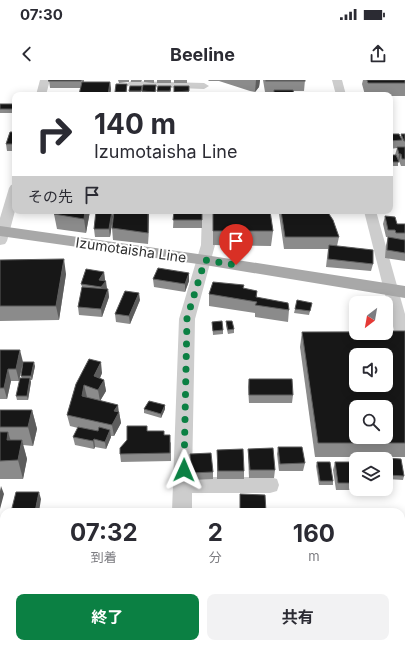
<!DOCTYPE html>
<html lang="ja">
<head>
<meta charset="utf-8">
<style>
  :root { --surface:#fff; --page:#f2f2f3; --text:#2b2b33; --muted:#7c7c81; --accent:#0b8043 }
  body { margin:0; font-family:Inter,"Noto Sans JP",sans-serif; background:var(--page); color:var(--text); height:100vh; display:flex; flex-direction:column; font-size:15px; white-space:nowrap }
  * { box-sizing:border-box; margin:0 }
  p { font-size:13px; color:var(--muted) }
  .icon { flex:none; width:22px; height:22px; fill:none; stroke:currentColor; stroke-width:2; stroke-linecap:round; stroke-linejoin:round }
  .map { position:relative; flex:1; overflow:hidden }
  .details { position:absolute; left:0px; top:428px; width:405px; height:140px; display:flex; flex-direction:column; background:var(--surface); border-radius:12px 12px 0 0; box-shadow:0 2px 10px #0003 }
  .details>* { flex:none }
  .hud { position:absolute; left:12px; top:12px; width:381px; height:122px; border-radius:8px; box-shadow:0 2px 10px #0003; background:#fff; color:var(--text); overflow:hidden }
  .needle { width:26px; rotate:211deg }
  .fabs { position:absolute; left:349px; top:216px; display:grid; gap:8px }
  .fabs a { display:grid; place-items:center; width:44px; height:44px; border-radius:8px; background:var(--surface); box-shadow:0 2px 10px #0003; font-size:20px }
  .pin { position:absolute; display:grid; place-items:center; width:34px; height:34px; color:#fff; margin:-41px -17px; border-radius:50% 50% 50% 0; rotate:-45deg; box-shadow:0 0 4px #0007 }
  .pin .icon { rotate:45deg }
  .me { position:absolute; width:44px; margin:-22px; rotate:1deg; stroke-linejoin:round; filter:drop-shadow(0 0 3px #0008) }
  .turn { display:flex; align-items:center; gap:14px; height:84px; padding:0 16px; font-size:18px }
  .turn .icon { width:52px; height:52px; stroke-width:2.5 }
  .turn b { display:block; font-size:28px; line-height:34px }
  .then { display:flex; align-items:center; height:38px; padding:0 16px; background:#0003; gap:8px; font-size:15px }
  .eta { display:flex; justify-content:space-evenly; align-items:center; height:68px; text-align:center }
  .eta b { font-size:24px; font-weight:700; line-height:28px }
  .action { display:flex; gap:8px; margin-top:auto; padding:8px 16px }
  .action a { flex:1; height:46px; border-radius:8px; background:var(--accent); color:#fff; font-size:16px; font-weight:700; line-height:46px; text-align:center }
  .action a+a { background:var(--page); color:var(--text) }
  .status { display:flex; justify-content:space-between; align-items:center; height:28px; padding:0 20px; background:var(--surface); direction:ltr }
  .status svg { height:11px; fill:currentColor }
  header { display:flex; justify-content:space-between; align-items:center; height:52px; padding:0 16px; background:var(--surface); font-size:18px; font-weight:700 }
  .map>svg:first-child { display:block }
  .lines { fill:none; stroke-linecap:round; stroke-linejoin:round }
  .minor { fill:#cdcdcd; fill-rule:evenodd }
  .major { fill:#a8a8a8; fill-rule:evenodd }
  .wall { fill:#8b8b8b }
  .shaded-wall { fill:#5d5d5d }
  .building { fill:#171717; stroke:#5d5d5d; fill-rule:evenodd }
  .route { stroke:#0b8043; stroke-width:7; stroke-dasharray:0 12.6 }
  .labels { text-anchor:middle; stroke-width:4; stroke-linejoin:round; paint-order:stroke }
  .street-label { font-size:14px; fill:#303030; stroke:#fff }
</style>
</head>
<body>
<div class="status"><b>07:30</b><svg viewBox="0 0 49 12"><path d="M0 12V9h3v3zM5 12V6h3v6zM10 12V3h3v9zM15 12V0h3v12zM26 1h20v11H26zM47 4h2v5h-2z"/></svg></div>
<header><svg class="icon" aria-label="back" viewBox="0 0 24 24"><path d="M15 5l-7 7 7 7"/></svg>Beeline<svg class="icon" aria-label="share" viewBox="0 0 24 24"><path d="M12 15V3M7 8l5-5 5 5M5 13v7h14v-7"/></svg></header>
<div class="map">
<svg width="405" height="568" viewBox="0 0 405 568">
  <rect width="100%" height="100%" fill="#fff"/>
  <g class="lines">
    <g class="minor">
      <polygon points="40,0 50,0 46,15 36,15"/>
      <polygon points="332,0 342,0 346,15 336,15"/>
      <polygon points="131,1 204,3 209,6 204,9 127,6 126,4"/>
      <polygon points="15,104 15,131 7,161 5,164 0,165 0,138 9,108 11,105"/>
      <polygon points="202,131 214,131 215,165 195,239 192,397 270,397 277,399 279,405 277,411 270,413 192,413 192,432 172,432 179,239 201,165"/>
      <polygon points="364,131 376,131 405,234 405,268 400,266 397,262"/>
      <rect x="401" y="443" width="4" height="18"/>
      <polygon points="4,447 4,465 0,466 0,448"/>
      <rect x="401" y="535" width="4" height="20"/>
      <rect x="169" y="564" width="22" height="4"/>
    </g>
    <polygon class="major" points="0,146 205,175 405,206 405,218 205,185 0,156"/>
  </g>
  <g class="wall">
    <polygon points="49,0 84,0 84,2 110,2 111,9 110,15 79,15 80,8 50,8"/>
    <polygon points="118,0 129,0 129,2 119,3"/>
    <polygon points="131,0 142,0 141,2 131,2"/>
    <polygon points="144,0 154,0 154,3 144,2"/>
    <rect x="157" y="0" width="14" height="3"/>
    <rect x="174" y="0" width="13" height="3"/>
    <polygon points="208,0 260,0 259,7 255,12 250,11 219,1 209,1"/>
    <polygon points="263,0 305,0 304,11 293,11 294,15 273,15 274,12 265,12"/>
    <polygon points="363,0 405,0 405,16 390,16 390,15 365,15 362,4"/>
    <polygon points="127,4 127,8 126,15 115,15 115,12"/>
    <rect x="174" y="6" width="15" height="9"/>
    <polygon points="142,9 141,15 129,14 129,11"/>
    <polygon points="156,9 155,15 142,15 142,11"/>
    <polygon points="171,9 170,15 158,15 157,11"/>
    <rect x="0" y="24" width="15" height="9"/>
    <polygon points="15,52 15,71 7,71 6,64"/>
    <polygon points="390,54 401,58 401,54 405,54 405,86 401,86 399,81 398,81 398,86 390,86 390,75 395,75 397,68 390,69"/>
    <polygon points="55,131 90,131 86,153 57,149 54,134"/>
    <polygon points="96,131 112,131 113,137 110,157 95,157 94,149"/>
    <polygon points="114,131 149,131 148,164 113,160 112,148"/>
    <polygon points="174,131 195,131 195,132 202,132 202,148 173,148"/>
    <polygon points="213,131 270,131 273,151 271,166 213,165"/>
    <polygon points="279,131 327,131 339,157 337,166 373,184 371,191 326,187 328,169 284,169 279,134"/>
    <polygon points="385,136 397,144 405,144 405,181 385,178 386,165 388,157 386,157 383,144"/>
    <polygon points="0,180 66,194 59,240 0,241"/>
    <polygon points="104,192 105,201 107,209 108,209 109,217 102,237 79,235 78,227 82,207 81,204"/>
    <polygon points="153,199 189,201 185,212 154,207"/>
    <polygon points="243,209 257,211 257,218 289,230 288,242 255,237 255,233 209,226 209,214"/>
    <polygon points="140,220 130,244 116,242 115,234"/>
    <polygon points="312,223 309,235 294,233 295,229"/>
    <polygon points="226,241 234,249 234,253 228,254 226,246"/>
    <polygon points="212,242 223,250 223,254 213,255"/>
    <polygon points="405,251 405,377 315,377 300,267 302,252"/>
    <polygon points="0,270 23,282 19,301 11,301 7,319 0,319"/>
    <polygon points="35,286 32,300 30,300 31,302 28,320 17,320 16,316 22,298 21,296"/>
    <polygon points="102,293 100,298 104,300 106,311 100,321 87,317 86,317 119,332 121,343 114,356 111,356 111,357 106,369 95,367 94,369 75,365 73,357 78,348 70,346 67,335 76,304"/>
    <polygon points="249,299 293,315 292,323 249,323 248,307"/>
    <polygon points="165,325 165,329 161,338 144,333 144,329"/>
    <polygon points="0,330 32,330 37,349 33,366 23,365 27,379 23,399 0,399"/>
    <polygon points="148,351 165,355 171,363 171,381 121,382 120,374"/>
    <polygon points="278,367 305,383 303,391 279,391 277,374"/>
    <polygon points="248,369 275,390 274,398 249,398 248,376"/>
    <polygon points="217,370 244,391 244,399 217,399"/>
    <polygon points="190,374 213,392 213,399 191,400"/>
    <polygon points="385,378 401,379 404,396 403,400 387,399 386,379 384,379"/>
    <polygon points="317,382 333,401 333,405 319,405 316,386"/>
    <polygon points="335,382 356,382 356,409 376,409 376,410 336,410 333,390"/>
    <polygon points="403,455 405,455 405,485 401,468 401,459"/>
    <rect x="0" y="467" width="4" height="33"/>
    <rect x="401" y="496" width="4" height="41"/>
    <polygon points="47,564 98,564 97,568 61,568 48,565"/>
  </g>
  <g class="shaded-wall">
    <polygon points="256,0 260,0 259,7 255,12"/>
    <polygon points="110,2 111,9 110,15 108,15"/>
    <polygon points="399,74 401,74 399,81 398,82"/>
    <polygon points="85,131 90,131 86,153 84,139"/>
    <polygon points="112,131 113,137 110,157 109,149"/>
    <polygon points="148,131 149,131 149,136 148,164"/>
    <polygon points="64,179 66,194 59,240 56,226"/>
    <polygon points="104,192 105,200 101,207 99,200"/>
    <polygon points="189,193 189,201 185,212 185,204"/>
    <polygon points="106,201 107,209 102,215 101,207"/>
    <polygon points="108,209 109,217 102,237 101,229"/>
    <polygon points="139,213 140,220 130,244 129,236"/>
    <polygon points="20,270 23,282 19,301 16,289"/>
    <polygon points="34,282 35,286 32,300 31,296"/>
    <polygon points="101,282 102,293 96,308 94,296"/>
    <polygon points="8,289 11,301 7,319 4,308"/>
    <polygon points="30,298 31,302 28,320 27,316"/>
    <polygon points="104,300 106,311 100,321 98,310"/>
    <polygon points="84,305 87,317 84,328 82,316"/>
    <polygon points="118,325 119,333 119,332 121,343 114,356 112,345 114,331"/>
    <polygon points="165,325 165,329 161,338 161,334"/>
    <polygon points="32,330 37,349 33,366 28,347"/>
    <polygon points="110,350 111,357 106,369 105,362"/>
    <polygon points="8,352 14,371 7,360"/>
    <polygon points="94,359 95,367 94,369 93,361"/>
    <polygon points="22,360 27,379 23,399 18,380"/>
    <polygon points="1,406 4,414 0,429 0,411"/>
    <polygon points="39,412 41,419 39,432 35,432"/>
    <polygon points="93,564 98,564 97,568 93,568 92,566"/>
  </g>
  <g class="building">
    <polygon points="49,0 81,0 81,1 48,1"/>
    <rect x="266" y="0" width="39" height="1"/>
    <polygon points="367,0 405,0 405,3 368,3"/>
    <polygon points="82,2 110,2 108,15 79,15"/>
    <polygon points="116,4 127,4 126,12 115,12"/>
    <polygon points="143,5 156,5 155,12 142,11"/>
    <polygon points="130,6 142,6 141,11 129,11"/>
    <polygon points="158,6 171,6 170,11 157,11"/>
    <polygon points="174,6 189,6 189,11 174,12"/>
    <polygon points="274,10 293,10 294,15 274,15"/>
    <rect x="0" y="24" width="15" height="5"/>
    <polygon points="10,52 15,52 15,64 6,64"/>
    <polygon points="390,54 399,54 402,60 390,61"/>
    <polygon points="401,54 405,54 405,61 404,61"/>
    <polygon points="397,67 405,67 405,79 402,79 401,74 399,74"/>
    <polygon points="390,75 396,75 399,82 390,82"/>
    <polygon points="55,131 85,131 84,139 54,134"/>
    <polygon points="96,131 112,131 109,149 94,149"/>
    <polygon points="114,131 148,131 148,153 112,148"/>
    <polygon points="174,131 195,131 195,132 202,132 202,140 173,140"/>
    <polygon points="213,131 270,131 273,151 213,151"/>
    <polygon points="281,131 327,131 333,140 339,157 285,157"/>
    <polygon points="385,136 395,137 397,144 405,144 405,153 396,153 395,150 388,150"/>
    <polygon points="388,157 405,160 405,173 387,170"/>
    <polygon points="329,165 373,170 373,184 328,179"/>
    <polygon points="64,179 56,226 0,226 0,180"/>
    <polygon points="158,188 189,193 185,204 153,199"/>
    <polygon points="86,189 104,192 99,200 106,201 101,207 81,204"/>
    <polygon points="213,202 244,205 243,208 257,211 256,217 288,223 289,230 255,225 257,222 209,214"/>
    <polygon points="82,207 108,209 101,229 78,227"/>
    <polygon points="125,211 139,213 129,236 115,234"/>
    <polygon points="297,220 312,223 310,231 295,229"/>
    <polygon points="222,241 223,250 213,251 212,242"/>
    <polygon points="226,241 232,241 234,249 228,250"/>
    <path d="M386,251H405V363H318L302,252H356V253H386ZM356,275H386V305H356ZM356,327H386V357H356Z"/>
    <polygon points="0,270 20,270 16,289 8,289 4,308 0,308"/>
    <polygon points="89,279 101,282 94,296 104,300 98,310 84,305 82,316 118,325 114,331 119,332 112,345 67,335 76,304"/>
    <polygon points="23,282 34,282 31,296 21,296"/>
    <polygon points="20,298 30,298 27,316 16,316"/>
    <polygon points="249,299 292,299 293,315 249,315"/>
    <polygon points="149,321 165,325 161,334 144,329"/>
    <polygon points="0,330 32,330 28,347 0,347"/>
    <polygon points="127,346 147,346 147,351 164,351 164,355 170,355 170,373 120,374 120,368 127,360"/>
    <polygon points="78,347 98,351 99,347 110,350 105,362 94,359 93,361 73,357"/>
    <polygon points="0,352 8,352 7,360 22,360 18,380 0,381"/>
    <polygon points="278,367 302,367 305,383 280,384"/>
    <polygon points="273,368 275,390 250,390 248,369"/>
    <polygon points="243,369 244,391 218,391 217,370"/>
    <polygon points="211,373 213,392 191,393 190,374"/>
    <polygon points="385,378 401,379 404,396 388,395 386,385 386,379 385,379"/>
    <polygon points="317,382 330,382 333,401 320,401"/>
    <polygon points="335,382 356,382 356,403 338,403"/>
    <polygon points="16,412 39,412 35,432 11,432"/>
    <polygon points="240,414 265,415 266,432 240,432"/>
    <polygon points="403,455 405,455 405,466"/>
    <rect x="0" y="467" width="4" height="26"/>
    <rect x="401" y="496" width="4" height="34"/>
    <polygon points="82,564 93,564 92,566"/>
    <polygon points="357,566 396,566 396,568 358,568"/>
  </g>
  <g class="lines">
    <polyline class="route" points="184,390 187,238 205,180 236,185"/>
  </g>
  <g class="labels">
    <g class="street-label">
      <text transform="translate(131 170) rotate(8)" y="5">Izumotaisha Line</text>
    </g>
  </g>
</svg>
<div class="fabs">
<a><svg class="needle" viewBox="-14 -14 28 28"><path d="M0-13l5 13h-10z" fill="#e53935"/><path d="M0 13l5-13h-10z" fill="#7c7c81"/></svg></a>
<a><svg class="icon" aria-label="sound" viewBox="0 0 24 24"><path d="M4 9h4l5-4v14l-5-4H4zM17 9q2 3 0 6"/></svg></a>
<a><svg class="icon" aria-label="search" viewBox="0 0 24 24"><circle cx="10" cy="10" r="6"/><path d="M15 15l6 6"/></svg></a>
<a><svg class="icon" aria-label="layers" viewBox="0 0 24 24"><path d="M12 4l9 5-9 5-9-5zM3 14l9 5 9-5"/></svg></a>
</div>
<div class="pin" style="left:236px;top:185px;background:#d93025"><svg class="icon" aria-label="arrive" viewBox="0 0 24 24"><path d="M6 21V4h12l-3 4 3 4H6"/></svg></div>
<svg class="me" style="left:184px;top:390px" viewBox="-20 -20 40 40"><path d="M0-17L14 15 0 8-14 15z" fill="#0b8043" stroke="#fff" stroke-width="4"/></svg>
<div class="hud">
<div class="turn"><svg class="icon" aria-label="right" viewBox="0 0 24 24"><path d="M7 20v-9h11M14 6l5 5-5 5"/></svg><div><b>140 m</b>Izumotaisha Line</div></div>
<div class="then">その先<svg class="icon" aria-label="arrive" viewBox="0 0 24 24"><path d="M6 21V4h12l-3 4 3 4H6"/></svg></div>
</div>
<section class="details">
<div class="eta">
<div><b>07:32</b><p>到着</p></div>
<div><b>2</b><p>分</p></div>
<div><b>160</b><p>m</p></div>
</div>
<div class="action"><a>終了</a><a>共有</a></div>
</section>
</div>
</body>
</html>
